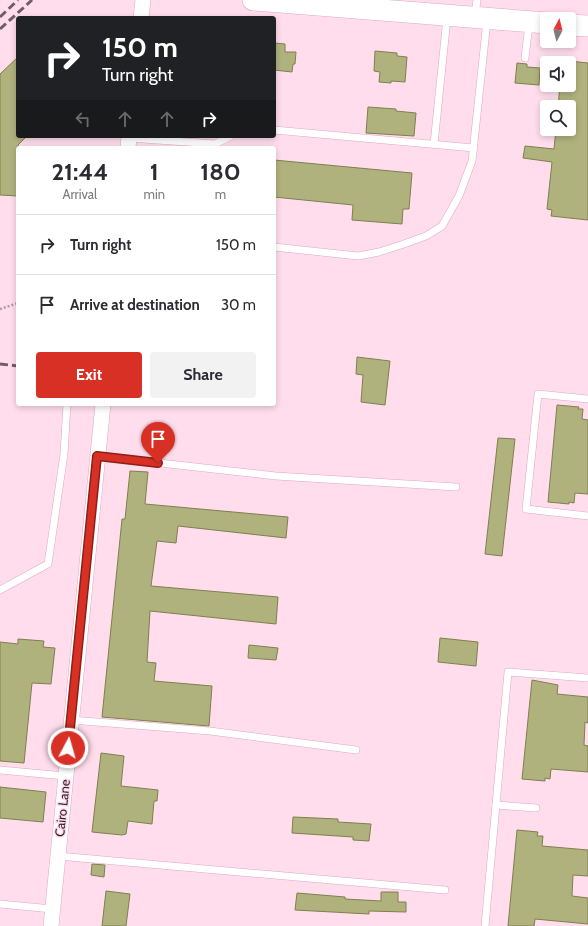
<!DOCTYPE html>
<html lang="en">
<head>
<meta charset="utf-8">
<style>
  :root { --surface:#fff; --page:#f2f2f3; --text:#2b2b33; --muted:#7c7c81; --line:#e1e1e2; --accent:#d93025 }
  body { margin:0; font-family:Cabin,sans-serif; background:var(--page); color:var(--text); height:100vh; display:flex; flex-direction:column; font-size:15px; white-space:nowrap }
  * { box-sizing:border-box; margin:0 }
  p { font-size:13px; color:var(--muted) }
  .icon { flex:none; width:22px; height:22px; fill:none; stroke:currentColor; stroke-width:2; stroke-linecap:round; stroke-linejoin:round }
  .map { position:relative; flex:1; overflow:hidden }
  .panel { position:absolute; left:16px; top:146px; width:260px; height:260px; display:flex; flex-direction:column; background:var(--surface); border-radius:4px; box-shadow:0 2px 6px #0003 }
  .panel>* { flex:none }
  .hud { position:absolute; left:16px; top:16px; width:260px; height:122px; border-radius:4px; box-shadow:0 2px 6px #0003; background:#202124; color:#fff; overflow:hidden }
  .needle { width:26px; rotate:7deg }
  .fabs { position:absolute; left:540px; top:12px; display:grid; gap:8px }
  .fabs a { display:grid; place-items:center; width:36px; height:36px; border-radius:4px; background:var(--surface); box-shadow:0 2px 6px #0003; font-size:20px }
  .pin { position:absolute; display:grid; place-items:center; width:34px; height:34px; color:#fff; margin:-41px -17px; border-radius:50% 50% 50% 0; rotate:-45deg; box-shadow:0 0 4px #0007 }
  .pin .icon { rotate:45deg }
  .me { position:absolute; width:44px; margin:-22px; rotate:6deg; stroke-linejoin:round; filter:drop-shadow(0 0 3px #0008) }
  .turn { display:flex; align-items:center; gap:14px; height:84px; padding:0 20px; font-size:18px }
  .turn .icon { width:52px; height:52px; stroke-width:2.5 }
  .turn b { display:block; font-size:28px; line-height:34px }
  .lanes { display:flex; align-items:center; height:38px; padding:0 20px; background:#0003; justify-content:center; gap:20px; direction:ltr }
  .lanes .off { opacity:.35 }
  .eta { display:flex; justify-content:space-evenly; align-items:center; height:68px; text-align:center }
  .eta b { font-size:24px; font-weight:700; line-height:28px }
  .primary-button { display:flex; gap:8px; margin-top:auto; padding:8px 20px }
  .primary-button a { flex:1; height:46px; border-radius:4px; background:var(--accent); color:#fff; font-size:16px; font-weight:700; line-height:46px; text-align:center }
  .primary-button a+a { background:var(--page); color:var(--text) }
  ul { padding:0; list-style:none }
  li { display:flex; align-items:center; gap:12px; height:60px; padding:0 20px; border-top:1px solid var(--line) }
  li div { flex:1 }
  li b { display:block; font-size:15px }
  li em { font-style:normal }
  .map>svg:first-child { display:block }
  .building { fill:#b0b27e; stroke:#7f7f4e }
  .lines { fill:none; stroke-linecap:round; stroke-linejoin:round }
  .lane-casing { stroke:#dea9c2; stroke-width:8 }
  .street-casing { stroke:#dea9c2; stroke-width:16 }
  .secondary-casing { stroke:#dea9c2; stroke-width:22 }
  .path { stroke:#b598a6; stroke-width:2.5; stroke-dasharray:2 2; stroke-linecap:butt }
  .lane { stroke:#fff; stroke-width:7 }
  .street { stroke:#fff; stroke-width:15 }
  .secondary { stroke:#fff; stroke-width:21 }
  .rail { stroke:#735b66; stroke-width:3; stroke-dasharray:8 4; stroke-linecap:butt }
  .route-casing { stroke:#8d1f18; stroke-width:10 }
  .route { stroke:#d93025; stroke-width:7 }
  .labels { text-anchor:middle; stroke-width:3; stroke-linejoin:round; paint-order:stroke }
  .street-label { font-size:13px; fill:#301c26; stroke:#ffddec }
</style>
</head>
<body>
<div class="map">
<svg width="588" height="926" viewBox="0 0 588 926">
  <rect width="100%" height="100%" fill="#ffddec"/>
  <g class="building">
    <polygon points="274,43 285,44 285,52 296,52 295,64 293,64 292,72 274,70"/>
    <polygon points="375,51 397,53 397,56 407,57 405,82 391,81 391,83 379,82 380,72 374,71"/>
    <polygon points="18,57 18,136 27,136 18,145 18,196 0,195 0,74"/>
    <polygon points="569,61 588,63 588,220 551,216 552,210 547,209 552,162 523,158 525,146 554,149 556,129 569,129 569,107 558,107 560,85 569,85"/>
    <polygon points="517,63 527,64 527,67 540,68 539,85 515,83"/>
    <polygon points="368,107 396,109 396,111 416,113 414,136 366,133"/>
    <polygon points="274,160 412,173 409,209 403,209 402,224 352,220 353,205 274,197"/>
    <polygon points="357,357 390,361 385,405 361,402 363,375 356,374"/>
    <polygon points="557,405 579,407 578,409 583,409 582,419 588,420 588,494 575,493 574,503 569,502 569,504 548,502"/>
    <polygon points="498,438 515,439 502,556 485,554"/>
    <polygon points="130,471 148,472 145,504 288,517 286,538 178,526 176,543 157,541 151,586 278,597 276,624 150,611 147,662 156,663 154,681 212,686 209,726 102,717 122,519 125,519"/>
    <polygon points="440,638 478,642 476,666 438,662"/>
    <polygon points="18,639 44,641 43,647 55,648 51,684 32,683 24,763 0,761 0,642 18,644"/>
    <polygon points="249,645 278,648 276,660 248,658"/>
    <polygon points="532,680 558,685 557,694 588,697 588,723 585,722 584,745 588,746 588,772 551,769 550,779 545,778 545,781 522,779"/>
    <polygon points="101,753 124,756 121,786 158,790 157,801 154,801 152,824 128,821 126,834 122,835 92,832"/>
    <polygon points="0,787 46,792 43,822 0,818"/>
    <polygon points="293,817 338,819 338,822 371,824 369,841 353,840 353,837 292,833"/>
    <polygon points="517,830 538,832 537,836 543,836 542,846 588,850 588,876 573,875 572,896 588,898 588,924 535,919 534,926 508,926"/>
    <polygon points="92,864 105,865 104,877 91,875"/>
    <polygon points="106,891 130,894 126,926 102,926"/>
    <polygon points="381,892 398,892 398,902 406,902 406,912 369,911 369,914 295,910 297,893 345,897 345,899 381,901"/>
  </g>
  <g class="lines">
    <defs>
      <g id="lane">
        <polyline points="475,15 477,0"/>
        <polyline points="525,58 529,24"/>
        <polyline points="274,130 474,148"/>
        <polyline points="129,138 215,144 231,136"/>
        <polyline points="434,144 447,18"/>
        <polyline points="274,247 358,256 379,252 401,245 426,236 442,226 459,196 472,161 487,21"/>
        <polyline points="588,399 538,394 526,509 588,516"/>
        <polyline points="97,456 276,476 456,487"/>
        <polyline points="0,590 48,564 64,454 67,404"/>
        <polyline points="71,720 210,731 356,750"/>
        <polyline points="0,770 65,776"/>
        <polyline points="496,805 536,808"/>
        <polyline points="58,856 445,890"/>
        <polyline points="0,904 52,909"/>
        <polyline points="485,926 508,672 588,678"/>
      </g>
      <g id="street">
        <polyline points="141,18 143,0"/>
        <polyline points="128,148 129,136"/>
        <polyline points="51,926 103,404"/>
      </g>
      <g id="secondary">
        <polyline points="253,0 547,23"/>
        <polyline points="569,25 588,26"/>
      </g>
    </defs>
    <use href="#lane" class="lane-casing"/>
    <use href="#street" class="street-casing"/>
    <use href="#secondary" class="secondary-casing"/>
    <polyline class="path" points="0,309 18,303"/>
    <use href="#lane" class="lane"/>
    <use href="#street" class="street"/>
    <use href="#secondary" class="secondary"/>
    <g class="rail">
      <polyline points="0,17 18,0"/>
      <polyline points="0,29 32,0"/>
      <polyline points="0,364 18,366"/>
    </g>
  </g>
  <g class="lines">
    <defs>
      <polyline id="route" points="68,748 97,456 158,463"/>
    </defs>
    <use href="#route" class="route-casing"/>
    <use href="#route" class="route"/>
  </g>
  <g class="labels">
    <g class="street-label">
      <text transform="translate(62 808) rotate(-84)" y="5">Cairo Lane</text>
    </g>
  </g>
</svg>
<div class="fabs">
<a><svg class="needle" viewBox="-14 -14 28 28"><path d="M0-13l5 13h-10z" fill="#e53935"/><path d="M0 13l5-13h-10z" fill="#7c7c81"/></svg></a>
<a><svg class="icon" aria-label="sound" viewBox="0 0 24 24"><path d="M4 9h4l5-4v14l-5-4H4zM17 9q2 3 0 6"/></svg></a>
<a><svg class="icon" aria-label="search" viewBox="0 0 24 24"><circle cx="10" cy="10" r="6"/><path d="M15 15l6 6"/></svg></a>
</div>
<div class="pin" style="left:158px;top:463px;background:#d93025"><svg class="icon" aria-label="arrive" viewBox="0 0 24 24"><path d="M6 21V4h12l-3 4 3 4H6"/></svg></div>
<svg class="me" style="left:68px;top:748px" viewBox="-20 -20 40 40"><circle r="17" fill="#d93025" stroke="#fff" stroke-width="3"/><path d="M0-11L8 9 0 5-8 9z" fill="#fff"/></svg>
<div class="hud">
<div class="turn"><svg class="icon" aria-label="right" viewBox="0 0 24 24"><path d="M7 20v-9h11M14 6l5 5-5 5"/></svg><div><b>150 m</b>Turn right</div></div>
<div class="lanes"><svg class="icon off" aria-label="left" viewBox="0 0 24 24"><path d="M17 20v-9H6M10 6l-5 5 5 5"/></svg><svg class="icon off" aria-label="ahead" viewBox="0 0 24 24"><path d="M12 20V5M6 11l6-6 6 6"/></svg><svg class="icon off" aria-label="ahead" viewBox="0 0 24 24"><path d="M12 20V5M6 11l6-6 6 6"/></svg><svg class="icon" aria-label="right" viewBox="0 0 24 24"><path d="M7 20v-9h11M14 6l5 5-5 5"/></svg></div>
</div>
<section class="panel">
<div class="eta">
<div><b>21:44</b><p>Arrival</p></div>
<div><b>1</b><p>min</p></div>
<div><b>180</b><p>m</p></div>
</div>
<ul>
<li><svg class="icon" aria-label="right" viewBox="0 0 24 24"><path d="M7 20v-9h11M14 6l5 5-5 5"/></svg><div><b>Turn right</b></div><em>150 m</em></li>
<li><svg class="icon" aria-label="arrive" viewBox="0 0 24 24"><path d="M6 21V4h12l-3 4 3 4H6"/></svg><div><b>Arrive at destination</b></div><em>30 m</em></li>
</ul>
<div class="primary-button"><a>Exit</a><a>Share</a></div>
</section>
</div>
</body>
</html>
